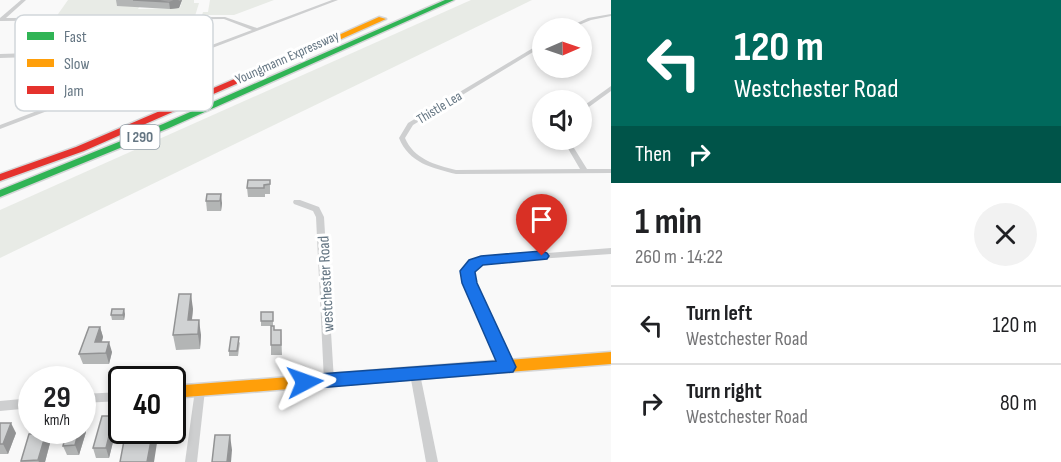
<!DOCTYPE html>
<html lang="en">
<head>
<meta charset="utf-8">
<style>
  :root { --surface:#fff; --page:#f2f2f2; --text:#202124; --muted:#757577; --line:#e0e0e0 }
  body { margin:0; font-family:"Sofia Sans Condensed",sans-serif; background:var(--page); color:var(--text); height:100vh; display:flex; flex-direction:column; font-size:22px; white-space:nowrap }
  * { box-sizing:border-box; margin:0 }
  p { font-size:20px; color:var(--muted) }
  .icon { flex:none; width:33px; height:33px; fill:none; stroke:currentColor; stroke-width:2; stroke-linecap:round; stroke-linejoin:round }
  .map { position:relative; flex:1; overflow:hidden }
  .side { display:flex; flex-direction:column; background:var(--surface); width:450px }
  .side>* { flex:none }
  .guide { background:#00695c; color:#fff; overflow:hidden }
  .needle { width:39px; rotate:88deg }
  .controls { position:absolute; left:532px; top:18px; display:grid; gap:12px }
  .controls a { display:grid; place-items:center; width:60px; height:60px; border-radius:50%; background:var(--surface); box-shadow:0 3px 9px #0003; font-size:30px }
  .speed { position:absolute; left:18px; top:366px; display:flex; gap:12px; font-size:30px; font-weight:700; text-align:center }
  .speed>* { display:grid; place-content:center; width:78px; height:78px; border-radius:50%; background:var(--surface); box-shadow:0 3px 9px #0003; line-height:1 }
  .speed small { font-size:15px; font-weight:400 }
  .speed .limit { border:3px solid #111; border-radius:9px; background:#fff; color:#111 }
  .pin { position:absolute; display:grid; place-items:center; width:51px; height:51px; color:#fff; margin:-62px -26px; border-radius:50% 50% 50% 0; rotate:-45deg; box-shadow:0 0 6px #0007 }
  .pin .icon { rotate:45deg }
  .me { position:absolute; width:66px; margin:-33px; rotate:86deg; stroke-linejoin:round; filter:drop-shadow(0 0 4px #0008) }
  .turn { display:flex; align-items:center; gap:21px; height:126px; padding:0 24px; font-size:27px }
  .turn .icon { width:78px; height:78px; stroke-width:2.5 }
  .turn b { display:block; font-size:42px; line-height:51px }
  .then { display:flex; align-items:center; height:57px; padding:0 24px; background:#0003; gap:12px; font-size:22px }
  .round { display:grid; place-items:center; flex:none; width:63px; height:63px; border-radius:32px; background:var(--page) }
  .overview { display:flex; align-items:center; justify-content:space-between; height:102px; padding:0 24px }
  h1 { font-size:36px; font-weight:700; line-height:45px }
  ul { padding:0; list-style:none }
  li { display:flex; align-items:center; gap:18px; height:78px; padding:0 24px; border-top:2px solid var(--line) }
  li div { flex:1 }
  li b { display:block; font-size:22px }
  li em { font-style:normal }
  main { display:flex; flex:1; min-height:0 }
  .map>svg:first-child { display:block }
  .green { fill:#e8ebe6 }
  .lines { fill:none; stroke-linecap:round; stroke-linejoin:round }
  .fast-casing { stroke:#d5d6d7; stroke-width:3 }
  .slow-casing { stroke:#d5d6d7; stroke-width:3 }
  .jam-casing { stroke:#d5d6d7; stroke-width:3 }
  .street { fill:#cecfd0; fill-rule:evenodd }
  .fast { fill:#30b455; fill-rule:evenodd }
  .slow { fill:#ff9f0a; fill-rule:evenodd }
  .jam { fill:#e5322d; fill-rule:evenodd }
  .wall { fill:#b3b5b5 }
  .shaded-wall { fill:#929394 }
  .building { fill:#d0d2d3; stroke:#929394; stroke-width:1.5 }
  .route { fill:#1a73e8; stroke:#114b97; stroke-width:1.5 }
  .labels { text-anchor:middle; stroke-width:6; stroke-linejoin:round; paint-order:stroke }
  .far-street-label { font-size:14px; fill:#657683; stroke:#fff }
  .shield { fill:#fff; stroke:#939fa8; stroke-width:1.5 }
  .shield-label { font-size:15px; font-weight:bold; fill:#657683 }
  .street-label { font-size:16px; fill:#657683; stroke:#fff }
  .key { fill:#fff; stroke:#d1d6da; stroke-width:1.5 }
  .key-label { font-size:16px; fill:#657683 }
</style>
</head>
<body>
<main>
<div class="map">
<svg width="611" height="462" viewBox="0 0 611 462">
  <rect width="100%" height="100%" fill="#f9f9f9"/>
  <g class="green">
    <polygon points="68,0 143,0 138,9 180,8 182,0 194,0 194,3 199,3 195,16 56,17"/>
    <polygon points="210,0 274,0 234,15 202,15 203,12 208,12"/>
    <polygon points="471,0 532,0 0,258 0,210"/>
  </g>
  <g class="lines">
    <defs>
      <polygon id="fast" points="445,0 454,0 169,128 0,197 0,190 163,124"/>
      <g id="slow">
        <polygon points="379,17 386,19 292,61 285,59"/>
        <polygon points="611,352 611,364 172,398 172,386"/>
      </g>
      <polygon id="jam" points="286,57 293,59 84,151 0,181 0,174 76,147"/>
    </defs>
    <use href="#fast" class="fast-casing"/>
    <use href="#slow" class="slow-casing"/>
    <use href="#jam" class="jam-casing"/>
    <g class="street">
      <polygon points="21,0 26,0 6,18 225,17 257,28 332,0 338,0 0,129 0,125 140,72 116,60 95,55 0,58 0,54 95,51 120,58 145,70 252,30 224,19 0,21 0,18"/>
      <polygon points="611,14 611,16 591,20 572,28 566,28 588,18"/>
      <path d="M543,42V46L413,125L405,138C414,159 435,165 456,170L580,169L563,140H569L587,169H611V173L456,174C432,168 409,163 399,138L408,123Z"/>
      <polygon points="611,86 611,91 582,112 582,107"/>
      <polygon points="294,200 300,200 319,207 324,217 334,381 333,384 329,385 325,384 324,381 316,217 313,211 294,204 293,202"/>
      <polygon points="611,248 611,254 495,262 482,264 475,269 473,276 475,283 512,367 511,370 507,371 503,370 465,283 465,271 468,265 475,260 484,258"/>
      <polygon points="415,370 419,371 420,374 438,462 426,462 410,374 411,371"/>
      <polygon points="200,386 204,387 205,390 197,462 185,462 195,390 196,387"/>
      <polygon points="122,392 122,401 82,403 82,394"/>
      <polygon points="32,398 32,408 0,411 0,401"/>
    </g>
    <use href="#fast" class="fast"/>
    <use href="#slow" class="slow"/>
    <use href="#jam" class="jam"/>
  </g>
  <g class="wall">
    <polygon points="116,0 182,0 179,8 170,9 117,6"/>
    <polygon points="270,180 270,194 265,194 265,197 248,197 247,188"/>
    <polygon points="207,194 222,203 221,211 207,211 206,201"/>
    <polygon points="193,309 192,320 201,335 200,349 176,350 173,335"/>
    <polygon points="273,312 273,326 261,326 261,321"/>
    <polygon points="125,314 124,320 112,320 111,315"/>
    <polygon points="100,327 103,337 102,342 112,352 109,364 83,364 79,354"/>
    <polygon points="274,330 281,330 282,355 271,355 271,345"/>
    <polygon points="240,342 238,356 229,356 229,351"/>
    <polygon points="0,423 16,433 8,454 0,454"/>
    <polygon points="117,426 109,458 96,458 93,448"/>
    <polygon points="86,432 79,455 67,455 63,446"/>
    <polygon points="46,433 50,443 45,462 21,462 21,461"/>
  </g>
  <g class="shaded-wall">
    <polygon points="182,0 179,8 170,9 169,2"/>
    <polygon points="221,194 222,203 221,211 220,201"/>
    <polygon points="191,294 193,309 190,335 188,320"/>
    <polygon points="124,309 125,314 124,320 123,315"/>
    <polygon points="199,320 201,335 200,349 198,334"/>
    <polygon points="100,327 103,337 98,352 95,342"/>
    <polygon points="109,342 112,352 109,364 106,353"/>
    <polygon points="114,416 117,426 109,458 106,448"/>
    <polygon points="11,423 16,433 8,454 3,444"/>
    <polygon points="82,423 86,432 79,455 75,445 79,430 82,430"/>
    <polygon points="153,430 159,430 154,462 147,462"/>
    <polygon points="46,433 50,443 45,462 39,462 38,460"/>
    <polygon points="230,435 232,450 231,462 227,462"/>
  </g>
  <g class="building">
    <polygon points="133,0 178,0 178,1 169,2"/>
    <polygon points="248,180 270,180 270,184 264,185 264,188 247,188"/>
    <polygon points="207,194 221,194 220,201 206,201"/>
    <polygon points="179,294 191,294 188,320 199,320 198,334 173,335"/>
    <polygon points="112,309 124,309 123,315 111,315"/>
    <rect x="261" y="312" width="12" height="9"/>
    <polygon points="271,326 274,326 274,330 281,330 281,345 271,345"/>
    <polygon points="89,327 100,327 95,342 109,342 106,353 79,354"/>
    <polygon points="231,337 239,337 237,351 229,351"/>
    <polygon points="102,416 114,416 106,448 93,448"/>
    <polygon points="0,423 11,423 3,444 0,444"/>
    <polygon points="67,430 79,430 75,445 63,446"/>
    <polygon points="126,430 153,430 147,462 120,462"/>
    <polygon points="46,433 38,460 21,461 29,434"/>
    <polygon points="215,435 230,435 227,462 212,462"/>
  </g>
  <polygon class="route" points="542,251 547,253 549,256 547,259 483,265 475,272 477,283 516,367 513,372 305,389 299,387 296,382 299,377 305,375 496,361 462,283 460,271 469,260 481,256"/>
  <g class="labels">
    <g class="far-street-label">
      <text transform="translate(287 57) rotate(-24)" y="5">Youngmann Expressway</text>
      <text transform="translate(439 107) rotate(-31)" y="5">Thistle Lea</text>
    </g>
    <rect class="shield" x="120.5" y="125" width="39" height="24" rx="4.5"/>
    <g class="shield-label">
      <text x="140" y="142">I 290</text>
    </g>
    <g class="street-label">
      <text transform="translate(325 284) rotate(-93)" y="6">westchester Road</text>
    </g>
  </g>
  <rect x="15" y="15" width="198" height="96" rx="9" class="key"/>
  <rect x="27" y="32" width="27" height="8" fill="#30b455"/>
  <rect x="27" y="59" width="27" height="8" fill="#ff9f0a"/>
  <rect x="27" y="86" width="27" height="8" fill="#e5322d"/>
  <g class="key-label">
    <text x="64" y="42">Fast</text>
    <text x="64" y="69">Slow</text>
    <text x="64" y="96">Jam</text>
  </g>
</svg>
<div class="controls">
<a><svg class="needle" viewBox="-14 -14 28 28"><path d="M0-13l5 13h-10z" fill="#e53935"/><path d="M0 13l5-13h-10z" fill="#757577"/></svg></a>
<a><svg class="icon" aria-label="sound" viewBox="0 0 24 24"><path d="M4 9h4l5-4v14l-5-4H4zM17 9q2 3 0 6"/></svg></a>
</div>
<div class="speed"><div>29<small>km/h</small></div><div class="limit">40</div></div>
<div class="pin" style="left:542px;top:256px;background:#d93025"><svg class="icon" aria-label="arrive" viewBox="0 0 24 24"><path d="M6 21V4h12l-3 4 3 4H6"/></svg></div>
<svg class="me" style="left:305px;top:382px" viewBox="-20 -20 40 40"><path d="M0-17L14 15 0 8-14 15z" fill="#1a73e8" stroke="#fff" stroke-width="4"/></svg>
</div>
<section class="side">
<div class="guide">
<div class="turn"><svg class="icon" aria-label="left" viewBox="0 0 24 24"><path d="M17 20v-9H6M10 6l-5 5 5 5"/></svg><div><b>120 m</b>Westchester Road</div></div>
<div class="then">Then<svg class="icon" aria-label="right" viewBox="0 0 24 24"><path d="M7 20v-9h11M14 6l5 5-5 5"/></svg></div>
</div>
<div class="overview"><div><h1>1 min</h1><p>260 m · 14:22</p></div><a class="round"><svg class="icon" aria-label="close" viewBox="0 0 24 24"><path d="M6 6l12 12M18 6L6 18"/></svg></a></div>
<ul>
<li><svg class="icon" aria-label="left" viewBox="0 0 24 24"><path d="M17 20v-9H6M10 6l-5 5 5 5"/></svg><div><b>Turn left</b><p>Westchester Road</p></div><em>120 m</em></li>
<li><svg class="icon" aria-label="right" viewBox="0 0 24 24"><path d="M7 20v-9h11M14 6l5 5-5 5"/></svg><div><b>Turn right</b><p>Westchester Road</p></div><em>80 m</em></li>
</ul>
</section>
</main>
</body>
</html>
